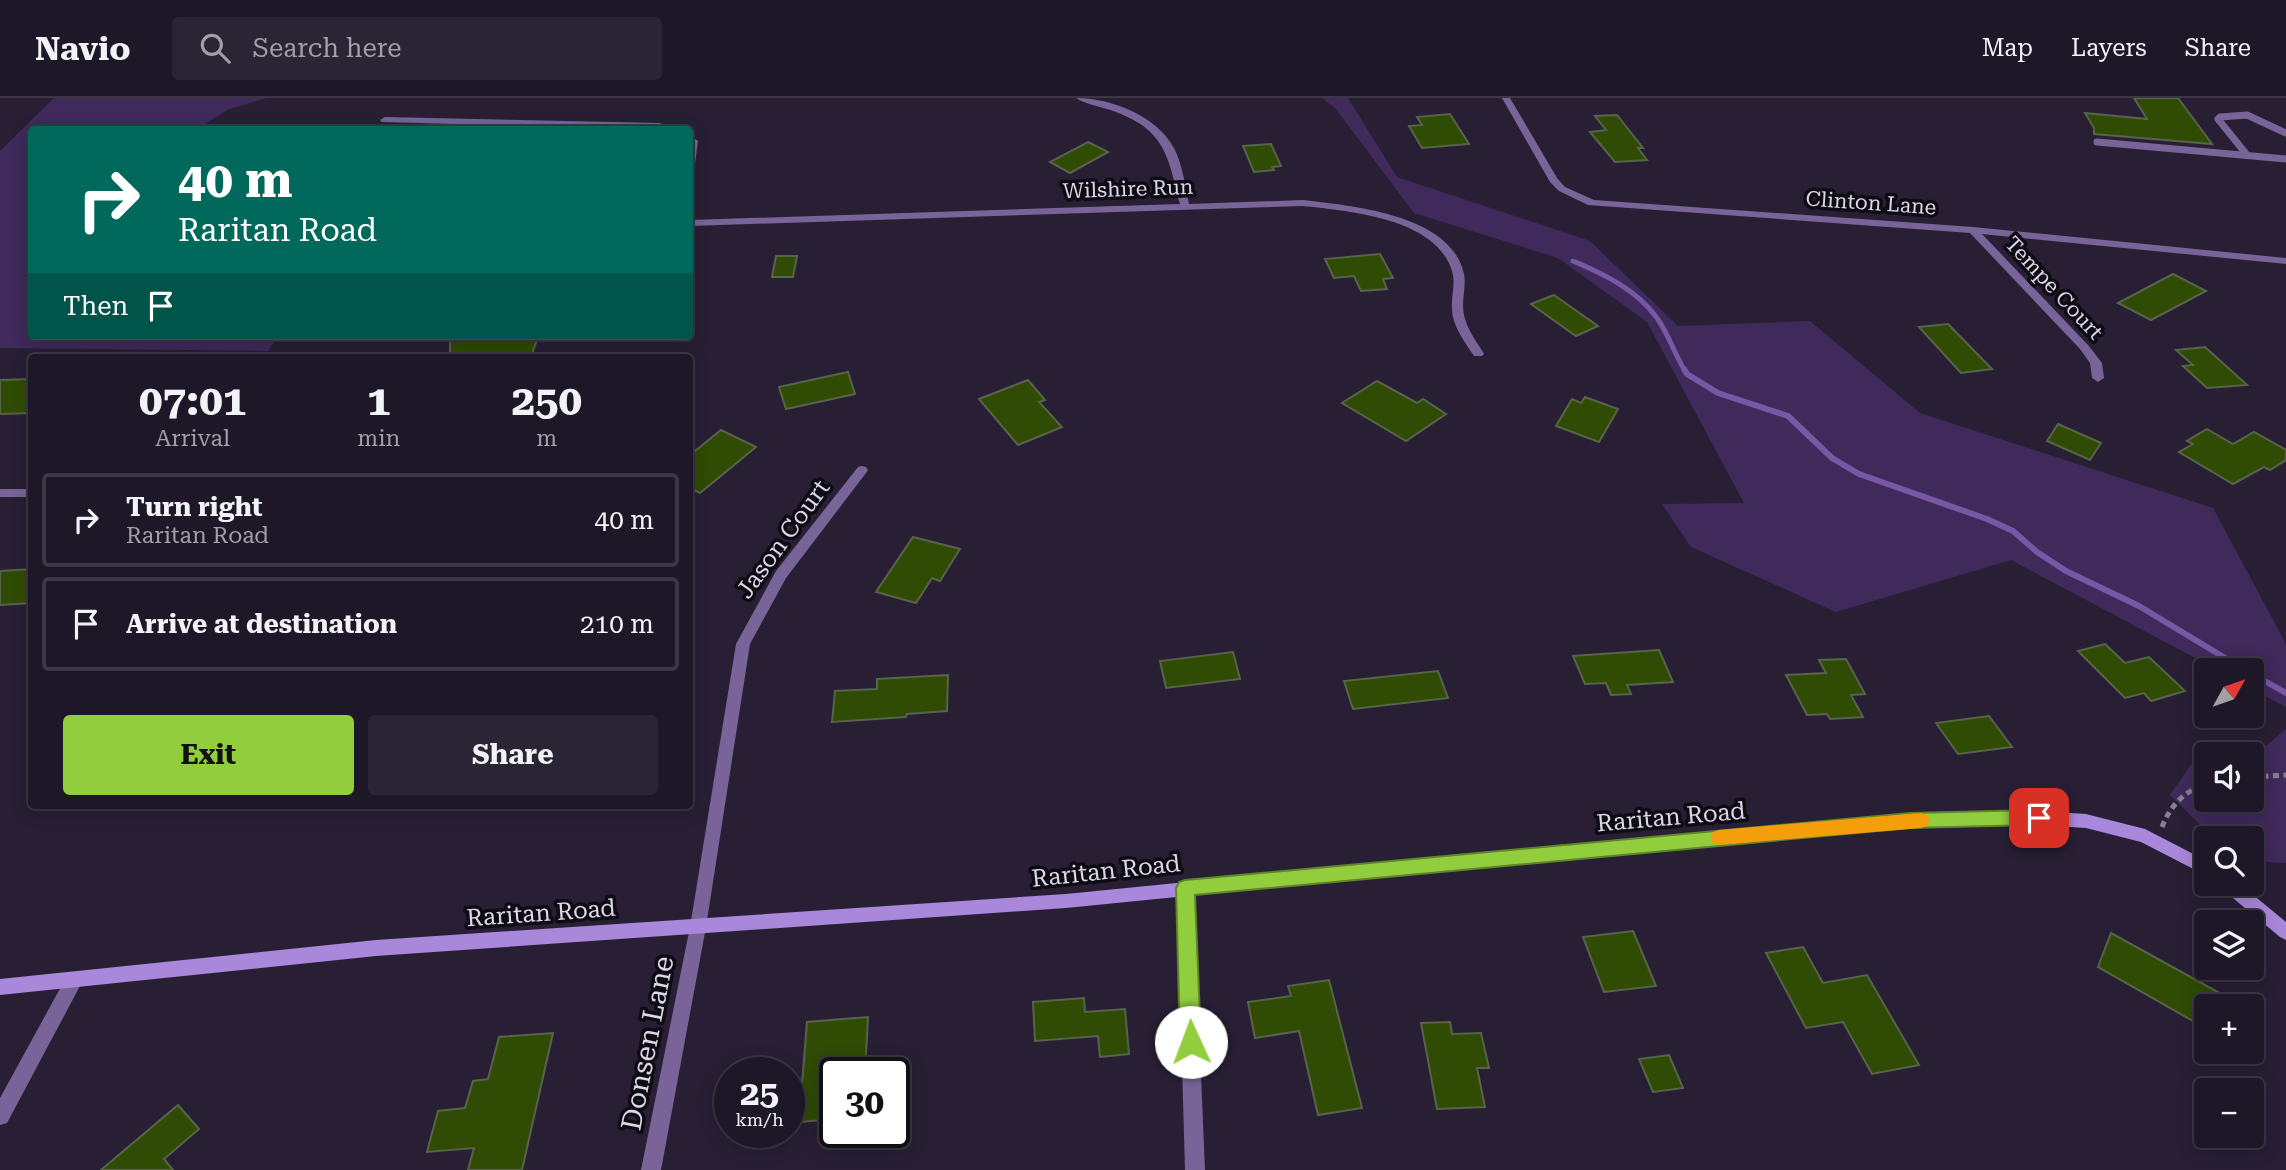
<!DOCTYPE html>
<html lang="en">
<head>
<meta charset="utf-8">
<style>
  :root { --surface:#1e1728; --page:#2b2434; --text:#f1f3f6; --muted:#a19fa8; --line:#3c3645; --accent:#92cd3e }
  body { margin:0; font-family:"Roboto Serif",serif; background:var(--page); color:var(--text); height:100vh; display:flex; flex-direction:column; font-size:26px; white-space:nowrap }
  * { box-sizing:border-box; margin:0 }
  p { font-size:23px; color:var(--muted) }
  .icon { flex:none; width:38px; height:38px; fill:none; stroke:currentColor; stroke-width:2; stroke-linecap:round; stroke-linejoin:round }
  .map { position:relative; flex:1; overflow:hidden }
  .drawer { position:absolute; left:28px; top:256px; width:665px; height:455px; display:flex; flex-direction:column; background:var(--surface); border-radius:7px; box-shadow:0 4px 18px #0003,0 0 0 2px var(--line) }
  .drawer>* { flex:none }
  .guide { position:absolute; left:28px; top:28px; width:665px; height:214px; border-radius:7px; box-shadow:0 4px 18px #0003,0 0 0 2px var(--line); background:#00695c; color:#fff; overflow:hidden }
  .needle { width:46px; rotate:50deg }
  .buttons { position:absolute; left:2194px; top:560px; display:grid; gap:14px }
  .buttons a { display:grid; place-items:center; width:70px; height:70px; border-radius:7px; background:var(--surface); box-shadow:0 4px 18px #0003,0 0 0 2px var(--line); font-size:35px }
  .speed { position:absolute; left:714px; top:959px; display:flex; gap:14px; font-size:35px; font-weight:700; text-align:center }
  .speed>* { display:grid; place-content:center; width:91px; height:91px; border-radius:50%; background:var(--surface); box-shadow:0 4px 18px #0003,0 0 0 2px var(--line); line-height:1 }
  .speed small { font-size:18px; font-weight:400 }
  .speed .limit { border:4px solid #111; border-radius:10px; background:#fff; color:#111 }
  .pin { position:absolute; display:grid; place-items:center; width:60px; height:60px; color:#fff; margin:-30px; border-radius:14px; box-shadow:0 4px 10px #0006 }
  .me { position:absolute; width:77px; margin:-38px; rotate:358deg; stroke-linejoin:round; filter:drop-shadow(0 0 5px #0008) }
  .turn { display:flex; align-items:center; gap:24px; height:147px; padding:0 35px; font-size:32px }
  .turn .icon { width:91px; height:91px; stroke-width:2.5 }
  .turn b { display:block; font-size:49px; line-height:60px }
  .then { display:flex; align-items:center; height:66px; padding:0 35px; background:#0003; gap:14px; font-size:26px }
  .eta { display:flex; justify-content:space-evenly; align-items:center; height:119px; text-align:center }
  .eta b { font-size:42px; font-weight:700; line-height:49px }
  .action { display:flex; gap:14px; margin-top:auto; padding:14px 35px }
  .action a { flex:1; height:80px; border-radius:7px; background:var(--accent); color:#111; font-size:28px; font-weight:700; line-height:80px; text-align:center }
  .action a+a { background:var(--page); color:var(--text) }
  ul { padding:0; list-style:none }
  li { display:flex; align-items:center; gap:21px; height:94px; margin:0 14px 10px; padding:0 21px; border:4px solid var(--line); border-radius:7px }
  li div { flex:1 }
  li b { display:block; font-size:26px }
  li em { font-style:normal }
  header { display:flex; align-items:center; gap:42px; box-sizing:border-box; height:98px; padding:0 35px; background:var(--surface); border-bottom:2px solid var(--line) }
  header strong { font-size:33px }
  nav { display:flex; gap:38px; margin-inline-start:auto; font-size:24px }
  .search { width:490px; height:63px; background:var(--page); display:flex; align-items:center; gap:18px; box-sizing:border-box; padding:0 24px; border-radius:7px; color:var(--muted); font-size:26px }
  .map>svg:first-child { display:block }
  .green { fill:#3f2a5b }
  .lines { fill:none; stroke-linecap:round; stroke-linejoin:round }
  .stream-far1 { stroke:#7857a5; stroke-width:5 }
  .stream { stroke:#7857a5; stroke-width:6 }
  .building { fill:#304b03; stroke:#57634a; stroke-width:2 }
  .path { stroke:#878092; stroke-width:5; stroke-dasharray:6 4.5; stroke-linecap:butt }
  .lane { stroke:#786498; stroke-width:7 }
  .street { fill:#786498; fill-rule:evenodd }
  .secondary { fill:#a987da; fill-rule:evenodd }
  .route { fill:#92cd3e; stroke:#5f8528; stroke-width:2 }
  .slow { fill:#f59e0b }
  .labels { text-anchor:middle; stroke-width:7; stroke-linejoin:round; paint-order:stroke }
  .far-street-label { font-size:21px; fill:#dcd7e5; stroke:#0f0b15 }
  .street-label { font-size:24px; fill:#dcd7e5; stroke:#0f0b15 }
  .near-street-label { font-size:28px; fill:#dcd7e5; stroke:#0f0b15 }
</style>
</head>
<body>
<header>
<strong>Navio</strong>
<div class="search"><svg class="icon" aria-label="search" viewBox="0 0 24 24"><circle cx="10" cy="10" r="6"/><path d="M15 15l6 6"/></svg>Search here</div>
<nav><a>Map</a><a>Layers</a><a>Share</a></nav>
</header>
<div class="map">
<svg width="2286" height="1072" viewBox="0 0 2286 1072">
  <rect width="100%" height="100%" fill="#281f35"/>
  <g class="green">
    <polygon points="54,0 267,0 229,11 197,31 32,32 32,238 278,238 268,253 0,250 0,53"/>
    <polygon points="1322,0 1348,0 1397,79 1590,143 1678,228 1810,223 1920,315 2213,410 2286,546 2286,609 2252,591 2252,572 2218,572 2011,462 1836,514 1691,449 1662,406 1744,405 1647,224 1558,160 1414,115 1335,10"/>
    <polygon points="2286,631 2286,765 2252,763 2252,740 2214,740 2170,697 2192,665 2207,662 2207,702 2252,702 2252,656 2237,656 2261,652"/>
  </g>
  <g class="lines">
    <path class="stream-far1" d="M1573,163C1604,176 1637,192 1657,220C1668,235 1675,257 1685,273"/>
    <g class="stream">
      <polyline points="1684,271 1687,276 1718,295 1788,318 1832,360 1859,376 1987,421 2013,433 2037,454 2066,473 2139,508 2245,572"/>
      <polyline points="2252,576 2286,595"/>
    </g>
  </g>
  <g class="building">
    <polygon points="2134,0 2178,0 2212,46 2094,36 2094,30 2085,15 2147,21"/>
    <polygon points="1450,16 1469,46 1422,50 1409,28 1422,27 1417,19"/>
    <polygon points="1617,17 1643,50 1638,50 1647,62 1615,64 1590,34 1606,32 1595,18"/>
    <polygon points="1088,44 1108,54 1070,75 1050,64"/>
    <polygon points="1271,46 1281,68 1272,69 1274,72 1254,74 1243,48"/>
    <polygon points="1380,156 1393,180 1383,181 1387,191 1361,193 1354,178 1334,180 1325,161"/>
    <polygon points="776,158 797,158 793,179 772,179"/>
    <polygon points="2173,176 2206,193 2151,222 2118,205"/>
    <polygon points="1554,197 1598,228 1576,238 1531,206"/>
    <polygon points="1948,226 1992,271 1961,275 1919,229"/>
    <polygon points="538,239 531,259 450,259 450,243"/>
    <polygon points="2205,249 2247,287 2207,290 2183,268 2193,267 2176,252"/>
    <polygon points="848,274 855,296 786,311 779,289"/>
    <polygon points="32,281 32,315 0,316 0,282"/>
    <polygon points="1028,282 1045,302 1039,304 1062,329 1018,347 979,301"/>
    <polygon points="1377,283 1417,305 1423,301 1446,316 1406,343 1342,305"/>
    <polygon points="1585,299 1618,311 1599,344 1556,328 1572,301 1581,305"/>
    <polygon points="2058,326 2101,345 2090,362 2047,343"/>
    <polygon points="2207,331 2233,346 2254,334 2286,352 2286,362 2270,372 2264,369 2233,386 2179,354 2193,346 2187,343"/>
    <polygon points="721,332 756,349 700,395 690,390 690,357"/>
    <polygon points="913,439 960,451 940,483 932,480 916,505 876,494"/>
    <polygon points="32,471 32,505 0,507 0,473"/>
    <polygon points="2105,546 2125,565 2149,559 2185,593 2151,603 2144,595 2125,600 2078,553"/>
    <polygon points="1659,552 1673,584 1627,587 1631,596 1611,597 1606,585 1585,586 1573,558"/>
    <polygon points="1233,554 1240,581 1166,590 1160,563"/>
    <polygon points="1846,561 1865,596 1851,597 1863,619 1830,621 1827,616 1807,617 1786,577 1826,575 1819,562"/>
    <polygon points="1438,573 1448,600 1353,611 1344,583"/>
    <polygon points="948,577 947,613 907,616 906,619 832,624 835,593 877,591 877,581"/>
    <polygon points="1989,618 2012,649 1958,656 1936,625"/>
    <polygon points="1633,833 1656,888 1604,894 1583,839"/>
    <polygon points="2111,835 2243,908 2207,908 2207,931 2098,869"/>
    <polygon points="1803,849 1823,885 1867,877 1919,967 1872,976 1843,924 1806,930 1766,855"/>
    <polygon points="1329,882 1362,1010 1318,1017 1299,933 1255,940 1248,904 1291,898 1288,888"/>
    <polygon points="1084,900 1085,914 1125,911 1129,956 1100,959 1098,938 1035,943 1033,904"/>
    <polygon points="868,919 865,975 835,975 835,1021 799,1024 807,924"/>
    <polygon points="1450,924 1452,936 1481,935 1489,970 1477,970 1485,1009 1437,1011 1421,925"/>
    <polygon points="553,935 522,1072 468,1072 474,1050 427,1054 438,1013 465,1010 473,983 488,981 499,939"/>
    <polygon points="1669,957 1683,990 1653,994 1639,961"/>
    <polygon points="178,1007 199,1031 164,1061 173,1072 101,1072"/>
  </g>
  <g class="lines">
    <g class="path">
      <polyline points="2252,679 2286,677"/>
      <path d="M2162,729C2170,708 2185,692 2207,686"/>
    </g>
    <g class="lane">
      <polyline points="2097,44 2286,61"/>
      <polyline points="2247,57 2218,21 2220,19 2247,17 2286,35"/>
    </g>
    <g class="street">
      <path d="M1076,0C1111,0 1158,18 1175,52C1183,69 1185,88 1189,106L1303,102C1352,108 1451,116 1464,176C1466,186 1463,197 1463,208C1463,226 1475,241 1484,256L1482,258H1474C1465,244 1452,228 1452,210C1451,198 1456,185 1452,173C1436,120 1349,113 1303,108L690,128V122L1180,106C1168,59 1166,33 1116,14C1103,9 1087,7 1076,0Z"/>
      <polygon points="1502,0 1510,0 1557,80 1565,89 1594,102 1973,129 2286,160 2286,166 1982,136 2088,247 2102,265 2104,280 2098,284 2092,280 2090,265 2080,251 1970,135 1588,107 1559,93 1550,84"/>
      <polygon points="385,19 659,25 680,32 382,24 380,22"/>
      <polygon points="690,37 698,43 695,66 690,69"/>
      <polygon points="862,368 866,369 868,372 866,375 786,480 750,546 706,829 661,1072 641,1072 690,829 736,546 776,473 858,369"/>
      <rect x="0" y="391" width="32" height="8"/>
      <polygon points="1185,783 1191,785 1193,790 1205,1072 1185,1072 1177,790 1179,785"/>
      <polygon points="74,874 80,876 83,882 80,888 7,1025 0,1027 0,1000 68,876"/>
    </g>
    <g class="secondary">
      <polygon points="2039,713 2086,716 2145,731 2207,763 2207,778 2141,744 2086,730 2039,727 1910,730 1559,761 1066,810 376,858 0,897 0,881 376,842 1066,796 1559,747 1910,716"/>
      <polygon points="2220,786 2240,786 2286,824 2286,842 2280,839 2222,791"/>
    </g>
  </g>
  <polygon class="route" points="2039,712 2045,714 2048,720 2045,725 2039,727 1910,730 1195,797 1201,944 1198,951 1191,954 1183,951 1180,944 1176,790 1179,784 1185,782 1910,715"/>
  <polygon class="slow" points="1921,715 1927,717 1930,722 1927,728 1921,730 1719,747 1713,745 1710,740 1713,734 1719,732"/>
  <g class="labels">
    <g class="far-street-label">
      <text transform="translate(1128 91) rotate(-2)" y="7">Wilshire Run</text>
      <text transform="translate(1871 105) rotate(4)" y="7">Clinton Lane</text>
      <text transform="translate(2054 190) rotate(47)" y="7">Tempe Court</text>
    </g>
    <g class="street-label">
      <text transform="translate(783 441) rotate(-54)" y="8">Jason Court</text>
      <text transform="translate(1671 719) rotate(-5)" y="8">Raritan Road</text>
      <text transform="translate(1106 773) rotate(-6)" y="8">Raritan Road</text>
      <text transform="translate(541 815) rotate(-4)" y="8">Raritan Road</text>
    </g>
    <g class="near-street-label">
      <text transform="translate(647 945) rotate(-79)" y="10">Donsen Lane</text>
    </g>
  </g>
</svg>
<div class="buttons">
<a><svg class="needle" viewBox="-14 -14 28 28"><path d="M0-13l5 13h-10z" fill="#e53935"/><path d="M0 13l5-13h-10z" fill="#a19fa8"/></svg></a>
<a><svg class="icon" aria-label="sound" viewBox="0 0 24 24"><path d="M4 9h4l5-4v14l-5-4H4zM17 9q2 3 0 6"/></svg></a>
<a><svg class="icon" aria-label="search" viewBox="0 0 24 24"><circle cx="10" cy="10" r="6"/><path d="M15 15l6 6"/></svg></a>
<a><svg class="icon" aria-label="layers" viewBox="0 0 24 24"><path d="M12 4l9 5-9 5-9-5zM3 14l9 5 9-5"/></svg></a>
<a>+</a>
<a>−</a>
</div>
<div class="speed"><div>25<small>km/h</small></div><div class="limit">30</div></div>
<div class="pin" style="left:2039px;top:720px;background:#d93025"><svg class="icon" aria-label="arrive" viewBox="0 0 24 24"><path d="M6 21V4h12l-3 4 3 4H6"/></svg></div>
<svg class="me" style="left:1191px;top:944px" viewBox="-20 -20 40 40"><circle r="19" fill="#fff"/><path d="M0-13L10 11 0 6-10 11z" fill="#92cd3e"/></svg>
<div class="guide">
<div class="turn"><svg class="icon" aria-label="right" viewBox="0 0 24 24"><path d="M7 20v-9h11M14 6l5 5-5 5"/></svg><div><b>40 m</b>Raritan Road</div></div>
<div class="then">Then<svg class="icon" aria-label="arrive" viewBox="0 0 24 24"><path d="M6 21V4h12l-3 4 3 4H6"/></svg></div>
</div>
<section class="drawer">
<div class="eta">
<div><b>07:01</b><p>Arrival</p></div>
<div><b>1</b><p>min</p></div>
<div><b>250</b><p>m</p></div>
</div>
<ul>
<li><svg class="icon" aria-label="right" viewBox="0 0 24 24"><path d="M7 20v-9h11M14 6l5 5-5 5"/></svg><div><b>Turn right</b><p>Raritan Road</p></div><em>40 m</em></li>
<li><svg class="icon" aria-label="arrive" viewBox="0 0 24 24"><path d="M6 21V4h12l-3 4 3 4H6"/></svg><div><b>Arrive at destination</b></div><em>210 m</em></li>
</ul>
<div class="action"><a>Exit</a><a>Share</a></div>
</section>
</div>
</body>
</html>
